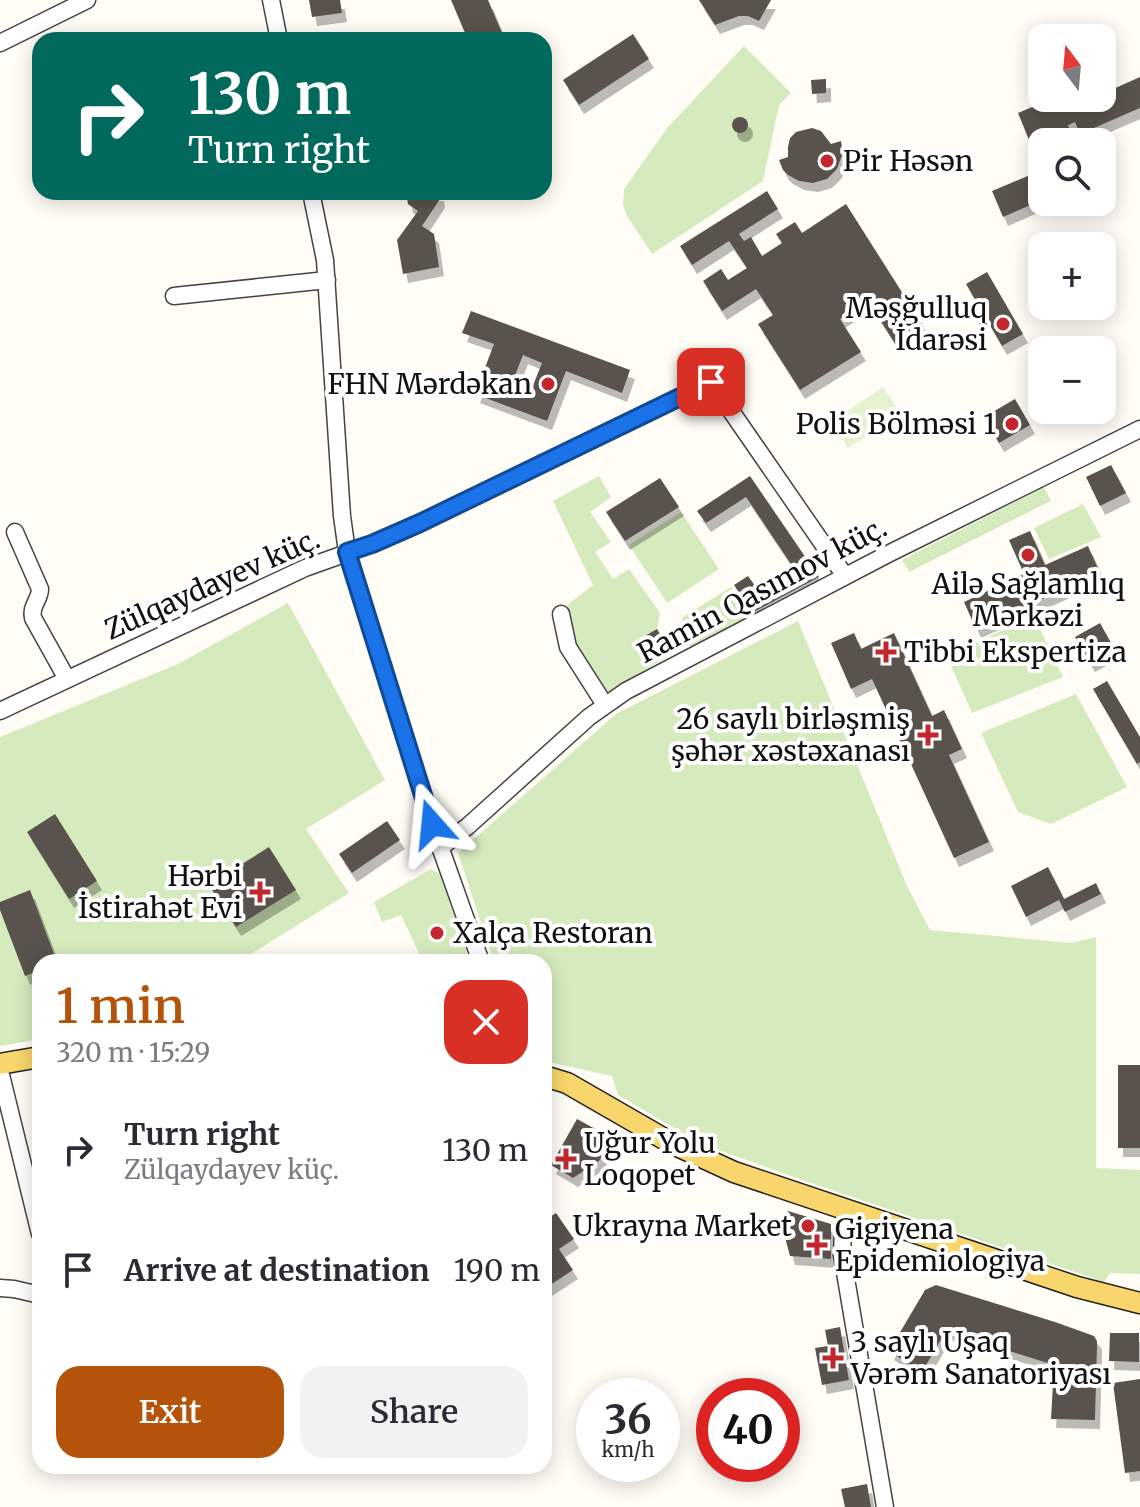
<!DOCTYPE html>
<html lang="en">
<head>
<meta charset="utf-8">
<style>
  :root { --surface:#fff; --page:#f2f2f3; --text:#2b2b33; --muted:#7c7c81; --accent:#b45309 }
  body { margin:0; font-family:Merriweather,serif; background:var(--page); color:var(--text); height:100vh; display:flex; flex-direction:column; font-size:30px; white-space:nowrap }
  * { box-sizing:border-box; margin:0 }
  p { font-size:26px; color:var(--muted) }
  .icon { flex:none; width:44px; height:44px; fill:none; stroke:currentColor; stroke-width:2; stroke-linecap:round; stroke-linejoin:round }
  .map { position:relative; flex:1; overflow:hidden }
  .panel { position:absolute; left:32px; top:954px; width:520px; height:520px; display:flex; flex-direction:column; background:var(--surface); border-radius:24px; box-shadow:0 4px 20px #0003 }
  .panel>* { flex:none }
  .hud { position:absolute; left:32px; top:32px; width:520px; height:168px; border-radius:24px; box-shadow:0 4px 20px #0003; background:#00695c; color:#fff; overflow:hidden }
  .needle { width:52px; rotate:344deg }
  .tools { position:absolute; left:1028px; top:24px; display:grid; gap:16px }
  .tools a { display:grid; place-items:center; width:88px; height:88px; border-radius:16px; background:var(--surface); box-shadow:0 4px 20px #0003; font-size:40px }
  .speed { position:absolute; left:576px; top:1378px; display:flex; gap:16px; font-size:40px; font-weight:700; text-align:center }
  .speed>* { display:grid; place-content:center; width:104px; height:104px; border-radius:50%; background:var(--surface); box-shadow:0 4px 20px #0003; line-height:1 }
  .speed small { font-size:20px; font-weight:400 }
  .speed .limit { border:12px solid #d22; background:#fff; color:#111 }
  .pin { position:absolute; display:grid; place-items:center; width:68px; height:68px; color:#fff; margin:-34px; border-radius:16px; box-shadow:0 4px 12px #0006 }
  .me { position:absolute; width:88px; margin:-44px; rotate:342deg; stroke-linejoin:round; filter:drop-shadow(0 0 6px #0008) }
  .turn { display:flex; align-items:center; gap:28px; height:168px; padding:0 24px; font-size:36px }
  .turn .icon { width:104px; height:104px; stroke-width:2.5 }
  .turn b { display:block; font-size:56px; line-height:68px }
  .round { display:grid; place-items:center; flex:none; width:84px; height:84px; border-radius:24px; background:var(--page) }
  .head { display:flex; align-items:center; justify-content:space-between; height:136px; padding:0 24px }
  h1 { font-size:48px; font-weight:600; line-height:60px; color:var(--accent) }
  .action { display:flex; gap:16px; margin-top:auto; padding:16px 24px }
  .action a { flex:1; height:92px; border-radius:24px; background:var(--accent); color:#fff; font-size:32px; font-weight:600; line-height:92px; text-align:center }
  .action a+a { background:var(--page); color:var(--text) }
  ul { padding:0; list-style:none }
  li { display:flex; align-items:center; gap:24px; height:120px; padding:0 24px }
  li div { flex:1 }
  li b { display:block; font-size:30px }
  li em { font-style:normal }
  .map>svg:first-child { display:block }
  .green { fill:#d5ebbd }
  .pitch { fill:#e6f2cf }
  .building { fill:#5a524d; fill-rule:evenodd; filter:url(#shadow) }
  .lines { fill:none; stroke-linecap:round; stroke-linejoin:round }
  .minor-casing { stroke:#444; stroke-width:19 }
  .major-casing { stroke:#222; stroke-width:23 }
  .minor { stroke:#fff; stroke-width:16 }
  .major { stroke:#f9d66b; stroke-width:20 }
  .route-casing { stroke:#114b97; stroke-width:20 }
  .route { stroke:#1a73e8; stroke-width:14 }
  .poi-dot { fill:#c4262e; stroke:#fff; stroke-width:3 }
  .labels { text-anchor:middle; stroke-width:8; stroke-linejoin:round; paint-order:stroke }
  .poi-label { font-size:28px; fill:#111; stroke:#fff; text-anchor:start }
  .street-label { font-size:28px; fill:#111; stroke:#fff }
</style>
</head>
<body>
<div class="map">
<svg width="1140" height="1507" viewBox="0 0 1140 1507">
  <defs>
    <filter id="shadow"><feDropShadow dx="5" dy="9" stdDeviation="0" flood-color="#0004"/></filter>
  </defs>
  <rect width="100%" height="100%" fill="#fffdf5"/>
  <g class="green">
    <polygon points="744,46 791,93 779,105 763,181 652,254 627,216 623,205 624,189 668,127"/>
    <polygon points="599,476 611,497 590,512 611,542 595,552 613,579 629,569 660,613 657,629 672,654 606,693 577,648 567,605 593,585 553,501"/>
    <polygon points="1044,487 1051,501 909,572 902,560"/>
    <polygon points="1083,504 1101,537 1049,559 1034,528"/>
    <polygon points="681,512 719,569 667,603 629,545"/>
    <polygon points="731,587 749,616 691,647 680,627 683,617"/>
    <polygon points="288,603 385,780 306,829 349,893 238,962 40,962 40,1039 0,1046 0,737 178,664"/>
    <polygon points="1033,615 1063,677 972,713 947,657"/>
    <polygon points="798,621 907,886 930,930 1071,943 1096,937 1096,1168 1140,1170 1140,1274 1110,1273 1104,1282 808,1182 701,1144 618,1095 612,1076 544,1061 544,962 494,962 458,853 616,714"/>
    <polygon points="1076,694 1127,787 1051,824 1018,812 981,733"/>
    <polygon points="431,869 440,874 467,954 444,962 437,962 434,954 422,959 401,915 382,922 374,902"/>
  </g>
  <polygon class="pitch" points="883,387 901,414 848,448 831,422"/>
  <g class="building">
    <polygon points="309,0 340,0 342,13 312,17"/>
    <polygon points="451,0 488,0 505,40 468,40"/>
    <polygon points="699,0 771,0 759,21 748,16 739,16 715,25"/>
    <polygon points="359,32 360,40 327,40 326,37"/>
    <polygon points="633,34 649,59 579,105 563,80"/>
    <polygon points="1140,77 1140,108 1080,134 1075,122 1068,125 1075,142 1065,142 1059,128 1029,140 1018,113 1044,102 1042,98 1070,98 1073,106 1091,98 1102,98 1102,94"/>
    <polygon points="826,79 826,93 812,94 811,80"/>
    <circle cx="740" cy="125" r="8"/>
    <polygon points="812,128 821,131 831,144 841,141 842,148 842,155 837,169 827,179 813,183 799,181 788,175 783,170 779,160 788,157 788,147 790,138 796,132"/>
    <polygon points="1042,170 1042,200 1003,217 992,191"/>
    <polygon points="767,191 778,209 739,234 744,241 751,237 762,256 782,243 776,234 795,222 802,233 846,204 924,327 896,345 868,301 840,319 861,352 800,390 758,324 773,315 756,289 722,311 703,281 721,269 728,280 747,268 729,241 692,265 680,246"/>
    <polygon points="406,192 439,192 440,199 422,226 434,234 439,267 403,274 397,240 418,211 408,204"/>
    <polygon points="987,272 1023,334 1002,346 966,284"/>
    <path d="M471,311L630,370L622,393L566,371L547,421L475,394L494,344L462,333ZM523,355L542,363L530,393L511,386Z"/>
    <polygon points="1015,399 1030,425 999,443 984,417"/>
    <polygon points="1111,465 1126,493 1100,506 1086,477"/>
    <polygon points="750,476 819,577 752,613 734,585 748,576 758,590 795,570 746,497 706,523 697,511"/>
    <polygon points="660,478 679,507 625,541 606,512"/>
    <polygon points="1030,531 1045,565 1088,546 1100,573 976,629 964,602 1024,574 1009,540"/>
    <polygon points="1100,623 1115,650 1090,663 1075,637"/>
    <polygon points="657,629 665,643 641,657 633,643"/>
    <polygon points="854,633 861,649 894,633 932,716 944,710 962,749 949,755 989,842 954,858 872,679 851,689 831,643"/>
    <polygon points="1107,681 1140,737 1140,762 1137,764 1093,689"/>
    <polygon points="55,814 97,881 69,899 27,832"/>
    <polygon points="387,821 400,840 352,873 339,854"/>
    <polygon points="269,847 296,890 236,927 209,885"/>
    <polygon points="1048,867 1064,899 1096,883 1101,894 1065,912 1059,900 1026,917 1011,886"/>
    <polygon points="30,890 57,962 40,962 40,970 25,976 0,910 0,902"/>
    <rect x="1118" y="1065" width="22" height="83"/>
    <polygon points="577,1119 612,1138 599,1161 573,1178 551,1165"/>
    <polygon points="788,1211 831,1224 831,1259 790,1256 782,1226"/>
    <polygon points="556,1213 574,1239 559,1249 573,1270 544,1289 544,1249 552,1243 544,1231 544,1221"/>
    <polygon points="936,1285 1055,1322 1094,1336 1097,1341 1097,1347 1095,1420 1051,1419 1054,1365 946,1331 922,1372 889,1351 925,1290"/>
    <polygon points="840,1327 849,1380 822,1385 815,1348 828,1346 825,1330"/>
    <polygon points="1110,1333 1139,1333 1139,1362 1109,1361"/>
    <polygon points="1140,1379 1140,1471 1125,1473 1113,1383"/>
    <polygon points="867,1484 871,1507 845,1507 841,1489"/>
  </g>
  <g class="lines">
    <defs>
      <g id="minor">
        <polyline points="271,0 279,40"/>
        <polyline points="0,43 87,0"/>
        <polyline points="311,192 325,260 342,516 347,552 432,824 481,962"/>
        <polyline points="174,296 327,280"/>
        <path d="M15,532L40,589C40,600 30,606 33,618L67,679"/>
        <polyline points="561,614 568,647 605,705"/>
        <polyline points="0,711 305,568 372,544 420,523 711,382 845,576"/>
        <polyline points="440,848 468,826 589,717 626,691 888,554 1140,429"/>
        <polyline points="0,1071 40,1234"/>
        <polyline points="848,1211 843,1229 842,1255 885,1507"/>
        <polyline points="0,1288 14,1289 40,1295"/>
      </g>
      <g id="major">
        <polyline points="0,1064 40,1057"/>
        <polyline points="544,1076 567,1083 673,1144 734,1172 1077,1287 1140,1303"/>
      </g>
    </defs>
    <use href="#minor" class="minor-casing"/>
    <use href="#major" class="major-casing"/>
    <use href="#minor" class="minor"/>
    <use href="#major" class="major"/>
  </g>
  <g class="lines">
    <defs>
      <polyline id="route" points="432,824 347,552 372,544 420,523 711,382"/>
    </defs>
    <use href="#route" class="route-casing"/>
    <use href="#route" class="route"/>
  </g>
  <g class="poi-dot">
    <circle cx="827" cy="161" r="8"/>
    <circle cx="1003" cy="324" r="8"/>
    <circle cx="548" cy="384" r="8"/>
    <circle cx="1012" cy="424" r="8"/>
    <circle cx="1028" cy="555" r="8"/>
    <path d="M882 640h8v8h8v8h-8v8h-8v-8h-8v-8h8z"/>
    <path d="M924 723h8v8h8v8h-8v8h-8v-8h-8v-8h8z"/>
    <path d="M256 880h8v8h8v8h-8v8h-8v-8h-8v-8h8z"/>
    <circle cx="437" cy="933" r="8"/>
    <path d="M562 1147h8v8h8v8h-8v8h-8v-8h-8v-8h8z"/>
    <circle cx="808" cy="1226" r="8"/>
    <path d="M813 1233h8v8h8v8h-8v8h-8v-8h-8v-8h8z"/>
    <path d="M829 1346h8v8h8v8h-8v8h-8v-8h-8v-8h8z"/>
  </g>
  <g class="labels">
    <g class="poi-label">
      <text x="843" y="171">Pir Həsən</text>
      <text x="987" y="318" text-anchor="end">Məşğulluq<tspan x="987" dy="32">İdarəsi</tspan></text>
      <text x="532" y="394" text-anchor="end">FHN Mərdəkan</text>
      <text x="996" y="434" text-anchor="end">Polis Bölməsi 1</text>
      <text x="1028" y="594" text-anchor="middle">Ailə Sağlamlıq<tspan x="1028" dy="32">Mərkəzi</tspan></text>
      <text x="904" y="662">Tibbi Ekspertiza</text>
      <text x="910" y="729" text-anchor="end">26 saylı birləşmiş<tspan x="910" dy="32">şəhər xəstəxanası</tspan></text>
      <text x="242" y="886" text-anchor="end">Hərbi<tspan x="242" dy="32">İstirahət Evi</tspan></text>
      <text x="453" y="943">Xalça Restoran</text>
      <text x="584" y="1153">Uğur Yolu<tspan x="584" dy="32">Loqopet</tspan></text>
      <text x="792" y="1236" text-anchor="end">Ukrayna Market</text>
      <text x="835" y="1239">Gigiyena<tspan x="835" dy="32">Epidemiologiya</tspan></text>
      <text x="851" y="1352">3 saylı Uşaq<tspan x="851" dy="32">Vərəm Sanatoriyası</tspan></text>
    </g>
    <g class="street-label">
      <text transform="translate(212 584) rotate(-24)" y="10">Zülqaydayev küç.</text>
      <text transform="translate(762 590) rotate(-28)" y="10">Ramin Qasımov küç.</text>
    </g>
  </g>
</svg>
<div class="tools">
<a><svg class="needle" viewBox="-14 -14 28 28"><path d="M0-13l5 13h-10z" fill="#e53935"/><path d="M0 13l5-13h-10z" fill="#7c7c81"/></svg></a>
<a><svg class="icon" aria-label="search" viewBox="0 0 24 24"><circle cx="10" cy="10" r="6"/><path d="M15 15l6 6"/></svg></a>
<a>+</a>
<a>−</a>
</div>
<div class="speed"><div>36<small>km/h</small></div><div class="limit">40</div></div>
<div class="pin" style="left:711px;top:382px;background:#d93025"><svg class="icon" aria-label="arrive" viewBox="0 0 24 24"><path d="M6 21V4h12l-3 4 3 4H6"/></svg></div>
<svg class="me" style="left:432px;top:824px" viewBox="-20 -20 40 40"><path d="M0-17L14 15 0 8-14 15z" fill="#1a73e8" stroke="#fff" stroke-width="4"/></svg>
<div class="hud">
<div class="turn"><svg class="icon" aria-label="right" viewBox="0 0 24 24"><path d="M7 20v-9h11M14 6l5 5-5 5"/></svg><div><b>130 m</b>Turn right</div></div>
</div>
<section class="panel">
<div class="head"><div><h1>1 min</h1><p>320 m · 15:29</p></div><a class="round" style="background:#d93025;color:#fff"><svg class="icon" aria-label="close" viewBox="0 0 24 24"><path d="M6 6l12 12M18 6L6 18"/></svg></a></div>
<ul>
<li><svg class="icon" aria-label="right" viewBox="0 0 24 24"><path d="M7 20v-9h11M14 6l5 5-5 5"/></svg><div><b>Turn right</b><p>Zülqaydayev küç.</p></div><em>130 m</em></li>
<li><svg class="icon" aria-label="arrive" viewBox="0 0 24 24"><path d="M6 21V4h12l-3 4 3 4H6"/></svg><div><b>Arrive at destination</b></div><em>190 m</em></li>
</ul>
<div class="action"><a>Exit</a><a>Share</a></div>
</section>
</div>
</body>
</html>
